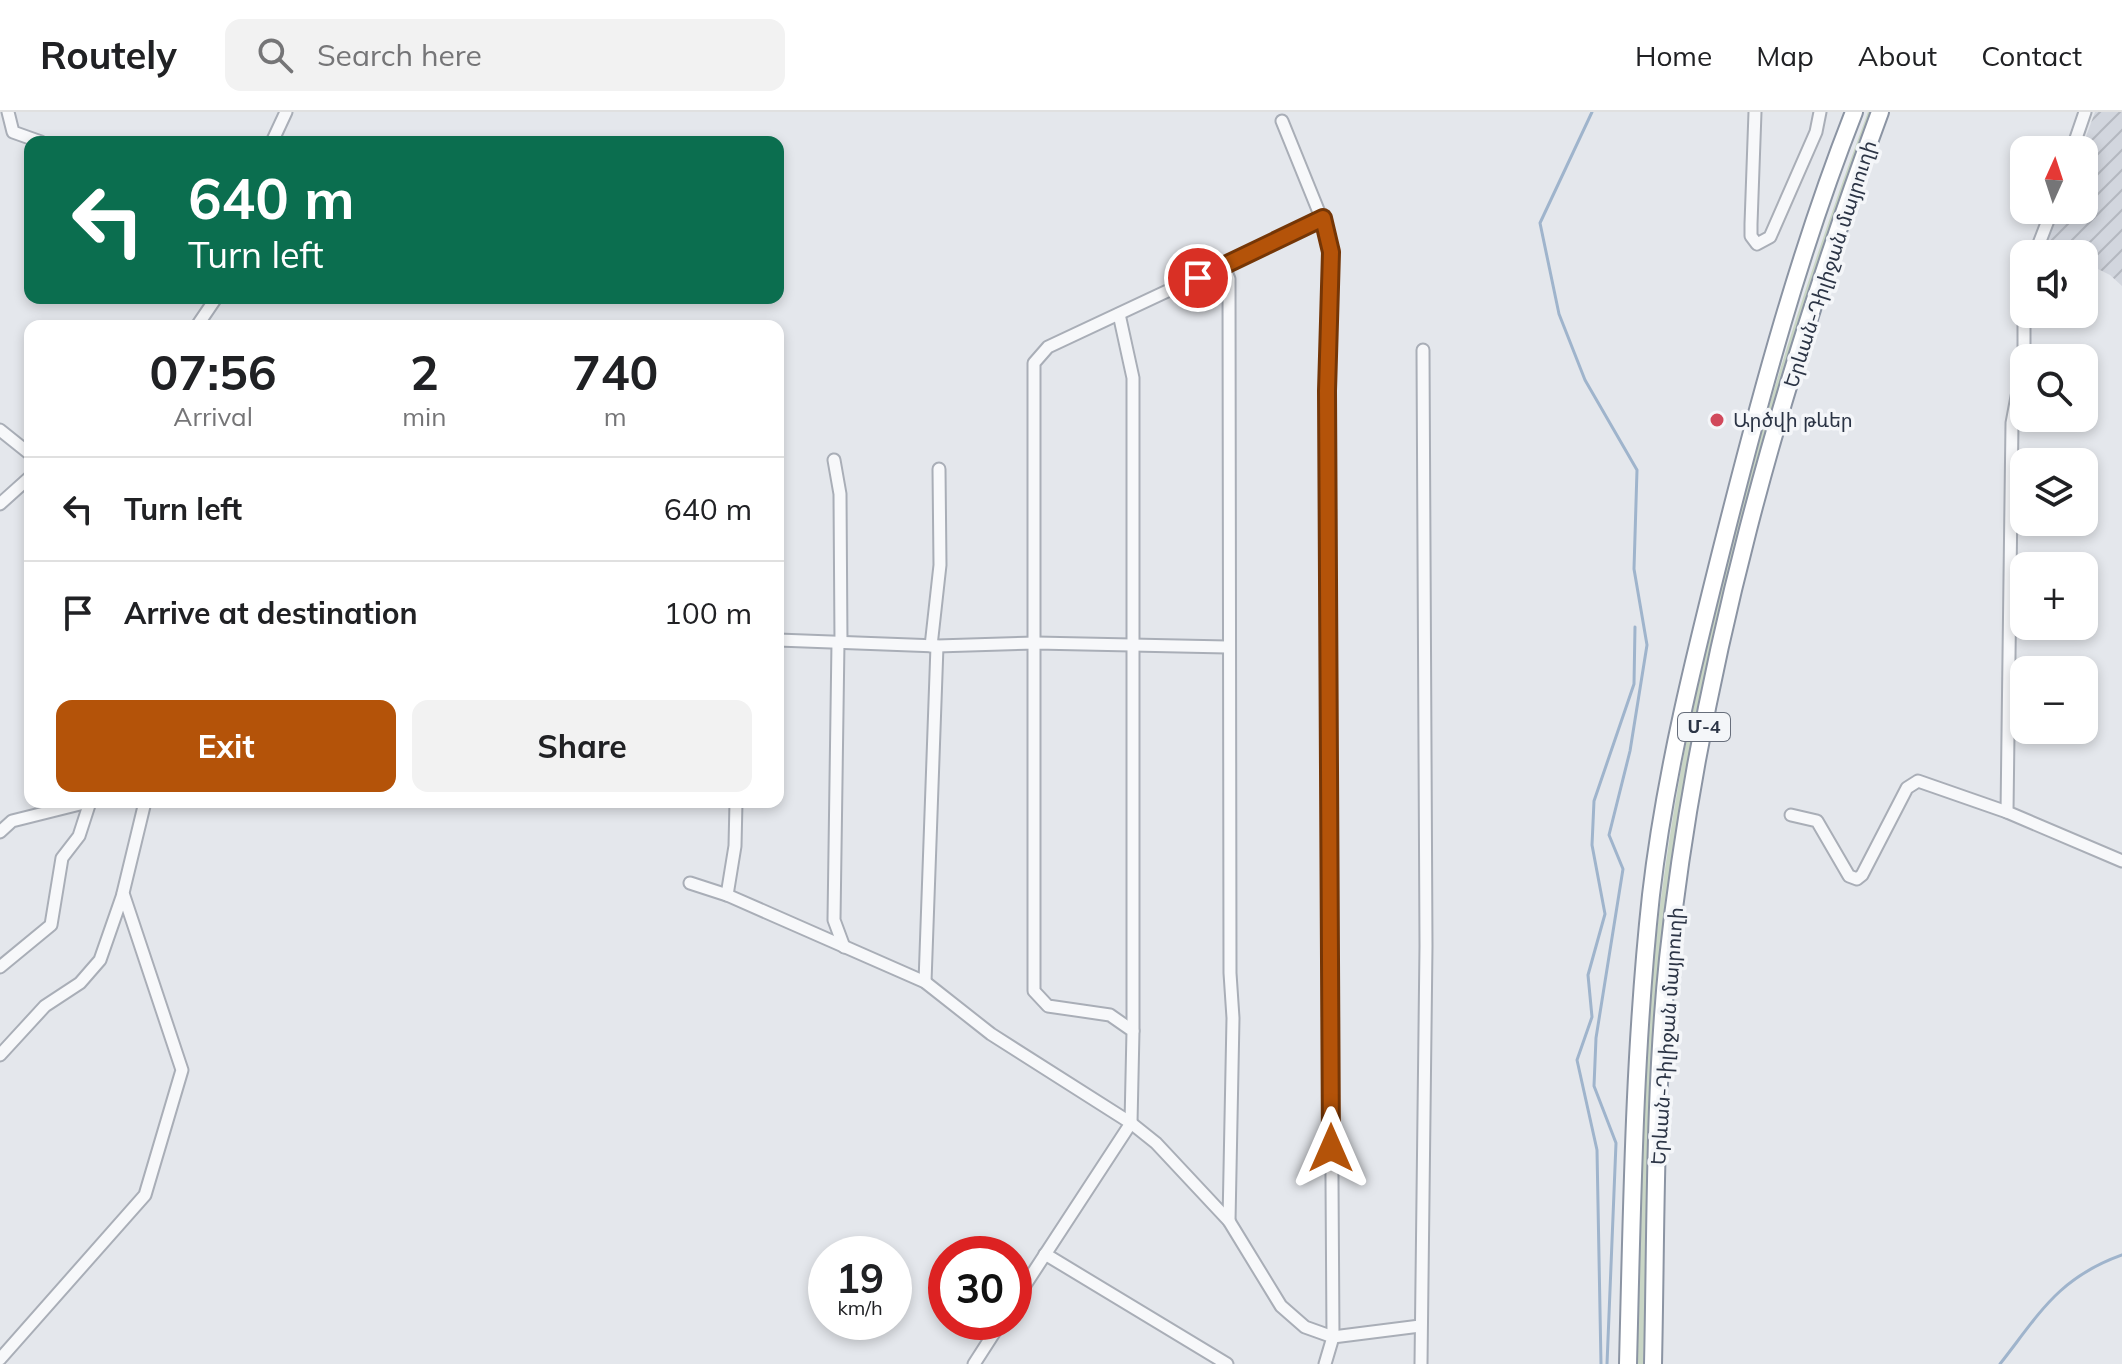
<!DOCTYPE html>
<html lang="en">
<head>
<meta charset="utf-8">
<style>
  :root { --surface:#fff; --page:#f2f2f2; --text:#202124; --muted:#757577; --line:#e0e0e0; --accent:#b45309 }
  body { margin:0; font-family:Mulish,"Noto Sans Armenian",sans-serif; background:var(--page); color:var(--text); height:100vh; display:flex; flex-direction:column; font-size:30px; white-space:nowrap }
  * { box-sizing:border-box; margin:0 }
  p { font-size:26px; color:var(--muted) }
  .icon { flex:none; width:44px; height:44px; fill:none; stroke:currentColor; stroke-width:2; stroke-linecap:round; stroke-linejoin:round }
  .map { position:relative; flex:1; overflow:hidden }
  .details { position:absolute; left:24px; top:208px; width:760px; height:488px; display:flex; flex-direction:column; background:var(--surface); border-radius:16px; box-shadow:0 4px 12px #0003 }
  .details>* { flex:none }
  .top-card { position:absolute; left:24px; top:24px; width:760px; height:168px; border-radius:16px; box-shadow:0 4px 12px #0003; background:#0b6e4f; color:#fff; overflow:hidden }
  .needle { width:52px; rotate:3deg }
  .fabs { position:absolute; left:2010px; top:24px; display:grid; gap:16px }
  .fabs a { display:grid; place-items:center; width:88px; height:88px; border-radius:16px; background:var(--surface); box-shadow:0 4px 12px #0003; font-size:40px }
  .speed { position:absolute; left:808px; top:1124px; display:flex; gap:16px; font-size:40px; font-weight:700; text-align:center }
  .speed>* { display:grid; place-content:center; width:104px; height:104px; border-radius:50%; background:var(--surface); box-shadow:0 4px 12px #0003; line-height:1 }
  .speed small { font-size:20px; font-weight:400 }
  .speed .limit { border:12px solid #d22; background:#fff; color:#111 }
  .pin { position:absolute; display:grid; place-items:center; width:68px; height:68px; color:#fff; margin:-34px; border:4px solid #fff; border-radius:50%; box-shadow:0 2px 8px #0007 }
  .me { position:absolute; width:88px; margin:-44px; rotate:0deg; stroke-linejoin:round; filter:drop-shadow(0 0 6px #0008) }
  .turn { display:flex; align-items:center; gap:28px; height:168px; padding:0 32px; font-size:36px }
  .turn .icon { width:104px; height:104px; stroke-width:2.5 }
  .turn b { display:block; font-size:56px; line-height:68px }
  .eta { display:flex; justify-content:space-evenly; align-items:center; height:136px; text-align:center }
  .eta b { font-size:48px; font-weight:700; line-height:56px }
  .cta { display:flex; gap:16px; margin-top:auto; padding:16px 32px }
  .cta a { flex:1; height:92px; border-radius:16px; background:var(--accent); color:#fff; font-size:32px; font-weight:700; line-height:92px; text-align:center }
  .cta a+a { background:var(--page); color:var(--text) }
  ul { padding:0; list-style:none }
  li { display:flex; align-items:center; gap:24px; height:104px; padding:0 32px; border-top:2px solid var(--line) }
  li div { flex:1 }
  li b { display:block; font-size:30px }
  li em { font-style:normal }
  header { display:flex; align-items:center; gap:48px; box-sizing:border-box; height:112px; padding:0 40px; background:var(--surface); border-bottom:2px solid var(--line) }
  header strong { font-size:38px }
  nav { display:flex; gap:44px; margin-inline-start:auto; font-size:28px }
  .search { width:560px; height:72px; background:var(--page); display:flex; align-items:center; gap:20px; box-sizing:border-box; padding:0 28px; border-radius:16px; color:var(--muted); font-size:30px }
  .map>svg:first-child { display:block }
  .industrial { fill:url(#industrial-furrows) }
  .grass { fill:#c9d6c5 }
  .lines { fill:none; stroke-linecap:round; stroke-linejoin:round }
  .stream { stroke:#9fb4cc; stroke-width:3 }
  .minor-casing { stroke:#a9aeb7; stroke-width:15 }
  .highway-casing { stroke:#8b94a3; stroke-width:20 }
  .minor { stroke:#f7f8fa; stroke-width:11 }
  .highway { stroke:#fff; stroke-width:16 }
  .route-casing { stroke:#753606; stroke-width:20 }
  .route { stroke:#b45309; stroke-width:14 }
  .poi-dot { fill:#d1495b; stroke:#f4f6f9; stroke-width:3 }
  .labels { text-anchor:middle; stroke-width:7; stroke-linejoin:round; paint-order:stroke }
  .shield { fill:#f4f6f9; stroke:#676e7b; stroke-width:2 }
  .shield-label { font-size:18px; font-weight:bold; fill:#2b3445 }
  .street-label { font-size:20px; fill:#2b3445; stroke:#f4f6f9 }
  .poi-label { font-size:20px; fill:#2b3445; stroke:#f4f6f9; text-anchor:start }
</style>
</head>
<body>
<header>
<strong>Routely</strong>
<div class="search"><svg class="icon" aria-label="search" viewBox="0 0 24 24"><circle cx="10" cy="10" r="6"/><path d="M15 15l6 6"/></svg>Search here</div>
<nav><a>Home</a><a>Map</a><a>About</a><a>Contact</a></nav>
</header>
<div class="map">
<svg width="2122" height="1252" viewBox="0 0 2122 1252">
  <defs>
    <pattern id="industrial-furrows" width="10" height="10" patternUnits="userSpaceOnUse" patternTransform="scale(2)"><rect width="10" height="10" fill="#d2d6de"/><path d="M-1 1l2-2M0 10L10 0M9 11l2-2" fill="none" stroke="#b4b8c0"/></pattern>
  </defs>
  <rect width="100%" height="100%" fill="#e4e7ec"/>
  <polygon class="industrial" points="2095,0 2122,0 2122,174 2110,163 2084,150 2084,142 2067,142 2044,131 2057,98 2084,98 2084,38 2081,38"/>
  <path class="grass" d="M1868,0H1875L1759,357L1711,540L1653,983L1643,1252H1636C1642,1087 1641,921 1665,757C1702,497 1777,246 1868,0Z"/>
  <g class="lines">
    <g class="stream">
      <polyline points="1592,0 1540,111 1559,202 1585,268 1637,358 1634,457 1647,533 1630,639 1609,723 1623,757 1596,926 1594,974 1616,1031 1607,1252"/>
      <polyline points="1601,1252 1597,1038 1577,948 1592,905 1588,863 1605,802 1592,733 1594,689 1634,572 1635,515"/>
      <path d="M2000,1252C2040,1201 2058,1166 2122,1143"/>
    </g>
    <defs>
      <g id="minor">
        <polyline points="8,0 13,20 41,30"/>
        <polyline points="1755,0 1751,112 1751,124 1757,132 1770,125 1816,20 1820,0"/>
        <polyline points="1282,9 1329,125 1327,279 1333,1225 1325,1252"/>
        <polyline points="272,30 286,0"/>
        <polyline points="2072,38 2085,0"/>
        <polyline points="2035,142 2052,98"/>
        <polyline points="1224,155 1229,167 1230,861 1233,906 1229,1109"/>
        <polyline points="2024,177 2024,246"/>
        <polyline points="1119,202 1133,266 1133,919"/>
        <polyline points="197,214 216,186"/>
        <polyline points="2024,248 2012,311 2007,700 2122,749"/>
        <polyline points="0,318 30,342"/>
        <polyline points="834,348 840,382 841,530"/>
        <polyline points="0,392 30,365"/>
        <polyline points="778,528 937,534 1036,531 1227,535"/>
        <polyline points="838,530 834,808 844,835"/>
        <polyline points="931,534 940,453 939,357"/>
        <polyline points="1791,703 1817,709 1849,764 1857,767 1862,763 1907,676 1918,669 2007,700"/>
        <polyline points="0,720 12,709 88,690"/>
        <polyline points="690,771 727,783 925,870 991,922 1131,1011 1156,1031 1229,1109 1281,1194 1305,1215 1333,1225 1420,1214"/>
        <polyline points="727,783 735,734 736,690"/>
        <polyline points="0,855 51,813 62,746 79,724 90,690"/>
        <polyline points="925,870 937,534"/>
        <polyline points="0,943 45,894 80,871 100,848 123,782"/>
        <polyline points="1045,1142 1227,1252"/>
        <polyline points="1014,1190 1131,1011 1133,919 1110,903 1048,894 1034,879 1034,251 1048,235 1323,106"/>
        <polyline points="0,1247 145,1083 182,958 123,781 145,690"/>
        <polyline points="974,1252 1001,1210"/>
        <polyline points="1421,1252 1426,834 1423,238"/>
      </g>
      <g id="highway">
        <path d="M1628,1252C1632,1095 1634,939 1651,783C1665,662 1695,543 1725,424C1761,282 1800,137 1854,0"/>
        <path d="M1653,1252C1656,1117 1654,981 1668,847C1699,558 1780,272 1880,0"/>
      </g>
    </defs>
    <use href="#minor" class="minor-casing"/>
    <use href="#highway" class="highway-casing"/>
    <use href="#minor" class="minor"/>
    <use href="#highway" class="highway"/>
  </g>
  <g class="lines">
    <defs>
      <polyline id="route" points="1198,166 1323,106 1331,140 1327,279 1331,1036"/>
    </defs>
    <use href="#route" class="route-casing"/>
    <use href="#route" class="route"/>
  </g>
  <circle class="poi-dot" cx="1717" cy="308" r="8"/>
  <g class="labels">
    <rect class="shield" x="1678" y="601" width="52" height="28" rx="6"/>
    <g class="shield-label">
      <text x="1704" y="621">Մ-4</text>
    </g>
    <g class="street-label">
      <text transform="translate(1830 152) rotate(-72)" y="7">Երևան-Դիլիջան մայրուղի</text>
      <text transform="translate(1667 924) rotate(-86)" y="7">Երևան-Դիլիջան մայրուղի</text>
    </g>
    <g class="poi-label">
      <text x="1733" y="315">Արծվի թևեր</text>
    </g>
  </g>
</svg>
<div class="fabs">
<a><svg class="needle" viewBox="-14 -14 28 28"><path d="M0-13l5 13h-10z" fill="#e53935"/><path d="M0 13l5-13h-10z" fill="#757577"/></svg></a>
<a><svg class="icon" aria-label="sound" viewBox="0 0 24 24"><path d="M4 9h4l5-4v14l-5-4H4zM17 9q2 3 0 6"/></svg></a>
<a><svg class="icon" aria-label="search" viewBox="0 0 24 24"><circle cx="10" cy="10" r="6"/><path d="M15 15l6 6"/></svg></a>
<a><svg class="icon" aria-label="layers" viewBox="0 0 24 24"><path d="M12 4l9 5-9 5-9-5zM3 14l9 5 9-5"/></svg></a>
<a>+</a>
<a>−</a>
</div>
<div class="speed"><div>19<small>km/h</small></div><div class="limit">30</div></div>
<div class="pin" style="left:1198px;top:166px;background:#d93025"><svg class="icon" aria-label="arrive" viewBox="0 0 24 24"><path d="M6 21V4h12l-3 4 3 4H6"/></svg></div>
<svg class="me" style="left:1331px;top:1036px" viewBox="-20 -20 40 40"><path d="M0-17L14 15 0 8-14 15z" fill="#b45309" stroke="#fff" stroke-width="4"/></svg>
<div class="top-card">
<div class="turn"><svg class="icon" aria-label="left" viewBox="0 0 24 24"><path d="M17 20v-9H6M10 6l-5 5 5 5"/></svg><div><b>640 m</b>Turn left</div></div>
</div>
<section class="details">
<div class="eta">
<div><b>07:56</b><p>Arrival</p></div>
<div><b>2</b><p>min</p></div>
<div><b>740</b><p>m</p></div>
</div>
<ul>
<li><svg class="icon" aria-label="left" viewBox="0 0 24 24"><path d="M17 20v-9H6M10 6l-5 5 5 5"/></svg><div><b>Turn left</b></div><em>640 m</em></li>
<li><svg class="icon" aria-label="arrive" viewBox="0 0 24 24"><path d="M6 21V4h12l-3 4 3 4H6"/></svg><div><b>Arrive at destination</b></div><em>100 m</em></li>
</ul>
<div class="cta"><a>Exit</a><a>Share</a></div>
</section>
</div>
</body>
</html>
